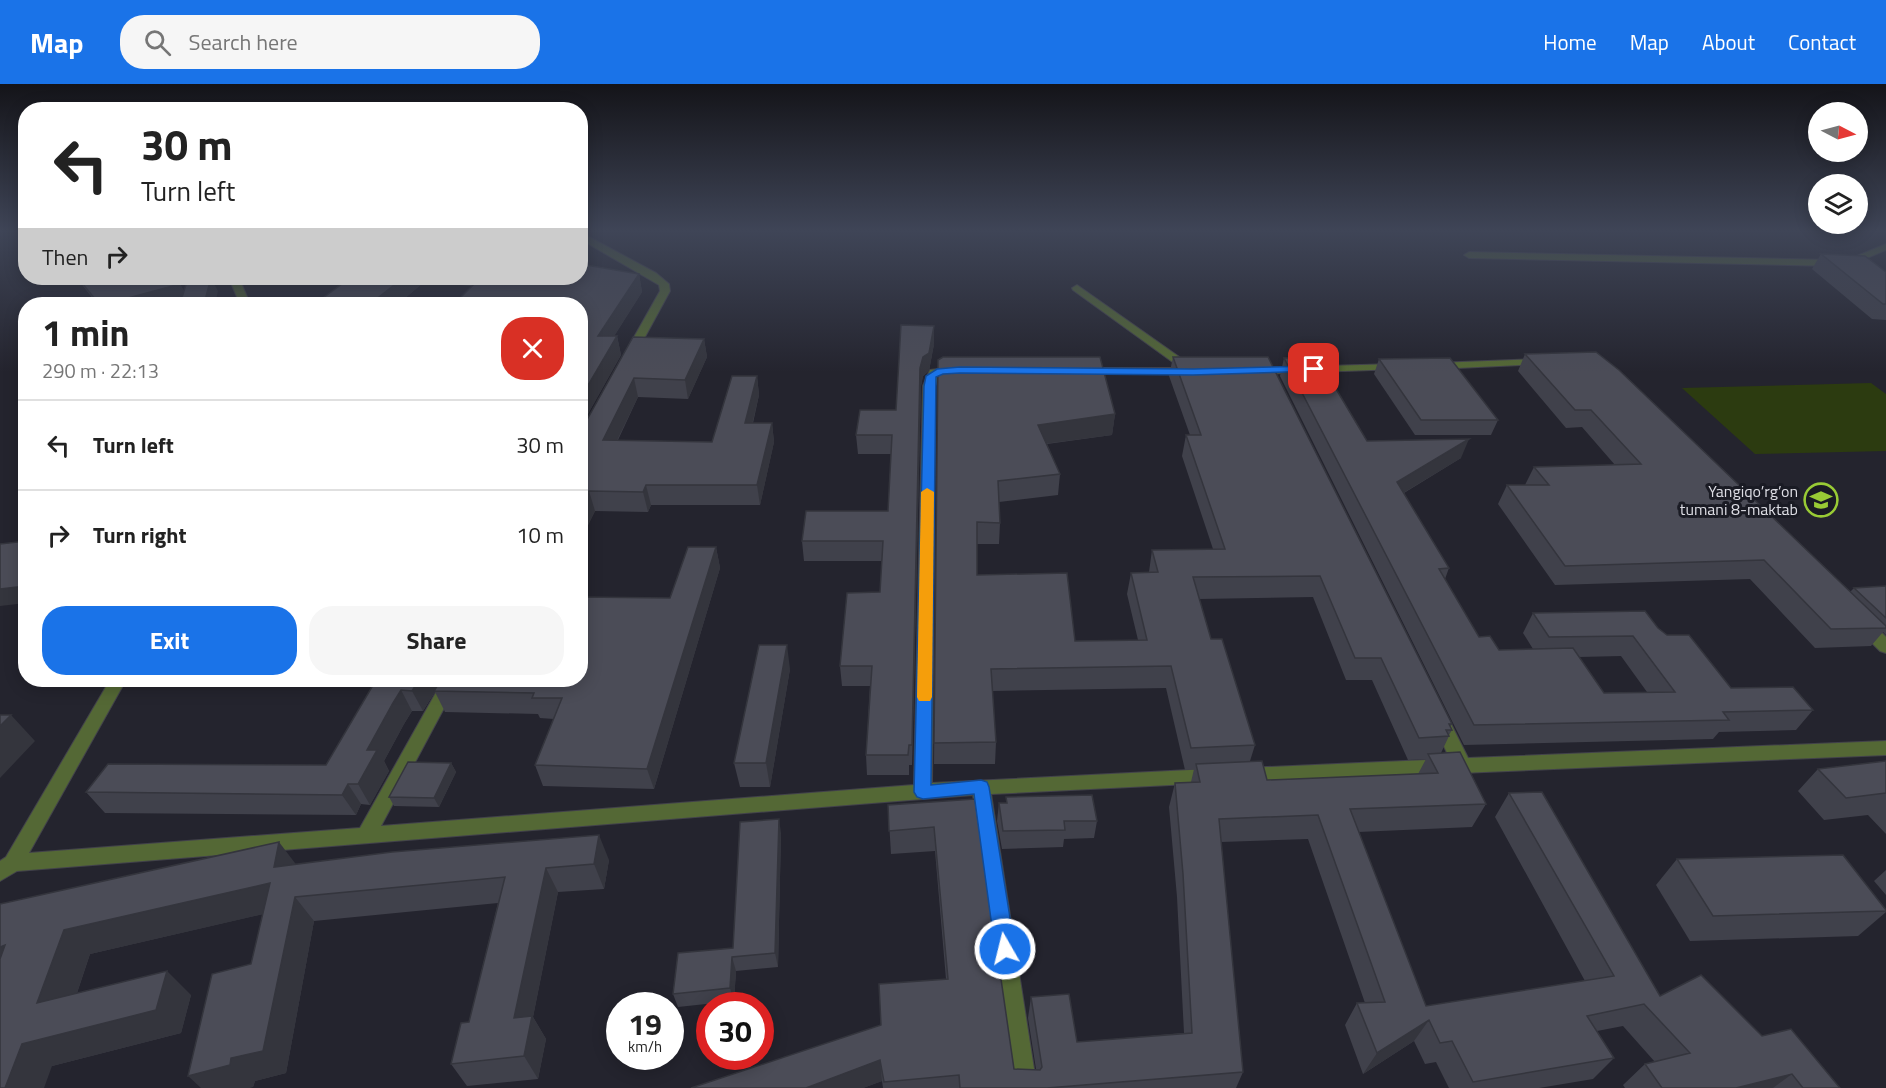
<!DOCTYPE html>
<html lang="en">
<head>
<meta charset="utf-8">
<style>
  :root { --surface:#fff; --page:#f6f6f6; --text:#222; --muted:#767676; --line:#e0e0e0; --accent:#1a73e8 }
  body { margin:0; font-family:"Titillium Web",sans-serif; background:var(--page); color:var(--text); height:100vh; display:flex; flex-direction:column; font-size:22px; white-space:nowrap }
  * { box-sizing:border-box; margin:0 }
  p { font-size:20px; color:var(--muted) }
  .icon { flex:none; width:33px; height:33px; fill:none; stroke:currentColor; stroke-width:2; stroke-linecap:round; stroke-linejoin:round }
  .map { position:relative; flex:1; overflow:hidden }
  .side { position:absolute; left:18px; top:213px; width:570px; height:390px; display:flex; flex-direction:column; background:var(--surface); border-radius:24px; box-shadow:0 3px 15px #0003 }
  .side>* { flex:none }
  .guide { position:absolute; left:18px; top:18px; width:570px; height:183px; border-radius:24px; box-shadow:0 3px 15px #0003; background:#fff; color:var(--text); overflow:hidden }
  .needle { width:39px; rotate:96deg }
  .tools { position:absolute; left:1808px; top:18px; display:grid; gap:12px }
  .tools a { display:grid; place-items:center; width:60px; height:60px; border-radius:50%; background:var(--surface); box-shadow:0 3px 15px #0003; font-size:30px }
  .speed { position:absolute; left:606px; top:908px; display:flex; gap:12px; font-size:30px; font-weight:700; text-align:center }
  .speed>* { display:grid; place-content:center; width:78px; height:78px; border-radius:50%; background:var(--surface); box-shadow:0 3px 15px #0003; line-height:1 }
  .speed small { font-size:15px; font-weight:400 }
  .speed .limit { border:9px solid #d22; background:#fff; color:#111 }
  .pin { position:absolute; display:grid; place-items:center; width:51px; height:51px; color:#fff; margin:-26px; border-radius:12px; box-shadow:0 3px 9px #0006 }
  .me { position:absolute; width:66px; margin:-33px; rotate:352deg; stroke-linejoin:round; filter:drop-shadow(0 0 4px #0008) }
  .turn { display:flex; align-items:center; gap:21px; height:126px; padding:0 24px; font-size:27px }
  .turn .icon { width:78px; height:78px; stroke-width:2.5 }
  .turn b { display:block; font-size:42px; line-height:51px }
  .then { display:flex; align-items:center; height:57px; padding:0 24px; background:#0003; gap:12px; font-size:22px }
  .round { display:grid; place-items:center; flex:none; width:63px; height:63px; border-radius:24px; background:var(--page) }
  .summary { display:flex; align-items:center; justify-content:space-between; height:102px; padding:0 24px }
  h1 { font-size:36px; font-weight:700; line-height:45px }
  .cta { display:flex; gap:12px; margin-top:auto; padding:12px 24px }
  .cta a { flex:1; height:69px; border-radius:24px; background:var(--accent); color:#fff; font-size:24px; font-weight:700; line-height:69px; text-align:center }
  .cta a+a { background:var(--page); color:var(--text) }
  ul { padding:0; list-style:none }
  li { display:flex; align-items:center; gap:18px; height:90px; padding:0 24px; border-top:2px solid var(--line) }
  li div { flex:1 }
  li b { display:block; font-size:22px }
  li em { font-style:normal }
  header { display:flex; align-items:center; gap:36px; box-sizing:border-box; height:84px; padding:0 30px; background:var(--accent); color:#fff }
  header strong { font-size:28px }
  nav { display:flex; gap:33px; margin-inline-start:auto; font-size:21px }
  .search { width:420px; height:54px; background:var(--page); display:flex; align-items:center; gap:15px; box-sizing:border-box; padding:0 21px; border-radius:24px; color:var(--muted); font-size:22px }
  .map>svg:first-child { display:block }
  .green { fill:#2c3b10 }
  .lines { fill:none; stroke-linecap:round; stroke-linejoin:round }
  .minor-casing { stroke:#42424b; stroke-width:2 }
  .minor { fill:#546835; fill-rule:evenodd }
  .wall { fill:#40414b; fill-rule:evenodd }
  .shaded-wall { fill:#34353d }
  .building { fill:#4b4c57; stroke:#34353d; stroke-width:1.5 }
  .route { fill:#1a73e8; stroke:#114b97; stroke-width:1.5 }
  .slow { fill:#f59e0b }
  .labels { text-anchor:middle; stroke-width:6; stroke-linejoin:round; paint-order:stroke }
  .poi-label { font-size:16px; fill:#dedee5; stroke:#1a1b24; text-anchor:end }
</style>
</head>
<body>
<header>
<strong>Map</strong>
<div class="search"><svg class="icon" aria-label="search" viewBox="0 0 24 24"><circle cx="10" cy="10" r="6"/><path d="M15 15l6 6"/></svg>Search here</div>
<nav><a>Home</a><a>Map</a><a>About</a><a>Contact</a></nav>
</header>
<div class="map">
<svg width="1886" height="1004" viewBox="0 0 1886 1004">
  <rect width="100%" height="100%" fill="#24242e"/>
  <polygon class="green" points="1871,299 1886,310 1886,367 1755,370 1682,304"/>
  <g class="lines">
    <defs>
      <g id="minor">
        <polygon points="580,148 656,189 669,200 670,207 634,273 626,273 624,271 660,207 659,201 580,155"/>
        <polygon points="1886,160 1886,166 1862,176 1832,182 1469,174 1464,171 1469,168 1832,176 1857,172"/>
        <polygon points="229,194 239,194 250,220 240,220"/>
        <polygon points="1077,201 1192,282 1196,288 1194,290 1081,289 1081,285 1085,284 1181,284 1073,206 1072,204"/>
        <polygon points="1541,275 1545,276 1545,280 1436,285 1430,282 1436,279"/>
        <polygon points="1397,280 1401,281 1401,285 1256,290 1250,287 1256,284"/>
        <polygon points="956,283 962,286 960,288 939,291 935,302 932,699 1210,685 1216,687 1219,692 1216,697 1210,699 991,710 1037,1004 1013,1004 973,711 17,787 0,797 0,777 6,773 110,596 126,596 29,769 360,744 443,596 459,596 381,742 914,701 923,302 930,286"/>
        <polygon points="1865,537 1871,538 1886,553 1886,569 1880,567 1859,546 1857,542 1859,538"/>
        <polygon points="1440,628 1446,630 1468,674 1886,657 1886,671 1246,698 1240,696 1237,691 1240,686 1246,684 1450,675 1431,635 1434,630"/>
      </g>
    </defs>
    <use href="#minor" class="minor-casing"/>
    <use href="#minor" class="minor"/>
  </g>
  <g class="wall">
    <polygon points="1821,170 1886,188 1886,236 1872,235 1812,185"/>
    <polygon points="639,190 642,208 614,252 617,252 621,271 580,344 472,202 424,198 398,220 315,220 350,194 580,194"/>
    <polygon points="77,194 176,194 184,207 218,207 182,212 153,220 97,220"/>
    <polygon points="633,253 704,255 707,273 688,315 638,313 618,356 712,358 757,292 759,311 753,339 772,339 774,358 760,421 651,421 648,428 595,427 587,443 580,443 580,344 583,343"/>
    <polygon points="934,260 929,287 923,292 921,302 912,681 909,681 909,691 867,691 866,671 870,602 842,602 840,582 880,508 882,477 804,477 802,457 888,427 891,370 858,370 856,351 896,326"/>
    <polygon points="1525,270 1850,508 1854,504 1886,502 1886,551 1883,548 1871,562 1815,564 1750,495 1555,501 1498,420 1507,401 1525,401 1534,383 1615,381 1582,343 1566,344 1518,287"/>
    <path d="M1173,273L1452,640L1450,643L1452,646L1449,651V652L1441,669L1486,720L1472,743L1358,748L1426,922L1585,897L1495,733L1509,709L1660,912L1762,952L1840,1004H1625L1623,1001L1645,980L1655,978L1623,942L1597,947L1614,974L1593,995L1539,1004H1449L1436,978L1425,980L1414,957L1363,990L1345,941L1357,919H1365L1308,755L1221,758L1243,988L1236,1004H883L882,997L863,1004L881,941L946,895L935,767L891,770L888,721L975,715L1014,985H1036L1028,934L1031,913L1077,958L1184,949L1177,813L1169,723L1175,699L1191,698L1194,685L1185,686L1166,604L992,607L996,658L995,680H934L938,276L1115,330L1112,351L1047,360L1060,390L1058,411L999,418L1000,439L999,460H977V491L1075,557L1138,556L1127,510L1131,489L1149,488L1152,466L1213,465L1182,372L1186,351H1190L1169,292ZM1313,513L1346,596H1372L1408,676L1426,675L1418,690L1267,696L1250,677L1255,661L1211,555L1199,515Z"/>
    <path d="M1284,274L1367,357L1461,374L1404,409L1449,484L1445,495L1479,553L1499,566L1533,565L1523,549L1533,529L1658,544L1731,604L1813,626L1796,646L1719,648L1713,655L1464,661L1280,292ZM1621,572L1647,608L1604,609L1579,573Z"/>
    <polygon points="1379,275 1498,336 1491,351 1415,351 1374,290"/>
    <polygon points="716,463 720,484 654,705 543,702 535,681 554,635 540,634 538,630 445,628 435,608 423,627 412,627 404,640 384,677 389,687 370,721 361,720 356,731 105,729 86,708 326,681 376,596 580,596 670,514"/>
    <polygon points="790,585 770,703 740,703 734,679"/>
    <polygon points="1886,677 1886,750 1868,731 1824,736 1798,707 1818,685"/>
    <polygon points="451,679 456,688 439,723 394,722 389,713"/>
    <polygon points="1006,713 1097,737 1094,754 1064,755 1063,763 1002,765 997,737 999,719 1006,719"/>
    <polygon points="781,749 778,883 736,887 734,917 678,923 673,910 733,864"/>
    <polygon points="1677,775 1886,826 1886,828 1858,852 1690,857 1656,801"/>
    <polygon points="609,776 604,805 558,808 533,933 546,955 538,995 467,1002 451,980 469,938 498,819 314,837 286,989 255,997 253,1003 251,880 263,830 90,870 77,909 191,911 181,949 52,982 0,820 296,780"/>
    <polygon points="1886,786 1886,811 1874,797"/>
  </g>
  <g class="shaded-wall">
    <polygon points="639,190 642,208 603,270 598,252"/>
    <polygon points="211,194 218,207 215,220 204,220"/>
    <polygon points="403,194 423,194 424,198 398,220 370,220"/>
    <polygon points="180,200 186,211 153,220 106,220"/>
    <polygon points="934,242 934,260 929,287 923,292 921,302 912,681 912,661 920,284 923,273"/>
    <polygon points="617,252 621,271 580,344 580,315"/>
    <polygon points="704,255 707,273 688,315 685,296"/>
    <polygon points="757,292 759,311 748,358 745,339"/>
    <polygon points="634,294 638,313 608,375 603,356"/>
    <polygon points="1115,330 1112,351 1036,361 1038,341"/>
    <polygon points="772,339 774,358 760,421 757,401"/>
    <polygon points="1469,355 1461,374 1390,417 1397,398"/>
    <polygon points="646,401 651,421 648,428 643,408"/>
    <polygon points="589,407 595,427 587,443 581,423"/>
    <polygon points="716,463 720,484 654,705 647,685"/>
    <polygon points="26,502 26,519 0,522 0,505"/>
    <polygon points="787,561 790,585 770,703 766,679"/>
    <polygon points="419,596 442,596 423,627 412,607"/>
    <polygon points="401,606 412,627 404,640 384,677 389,687 370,721 358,700 367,666 393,619"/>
    <polygon points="11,631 35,657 0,694 0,642"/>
    <polygon points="451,679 456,688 439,723 434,714"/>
    <polygon points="348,700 361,720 356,731 342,711"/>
    <polygon points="779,735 781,749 778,883 775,869"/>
    <polygon points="599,751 609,776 604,805 594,780"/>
    <polygon points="279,758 298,783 274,783"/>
    <polygon points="546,784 558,808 533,933 546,955 538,995 524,972 514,934"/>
    <polygon points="270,799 290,824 90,870 66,942 37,919 64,846"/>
    <polygon points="295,813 314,837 286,989 255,997 253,1003 250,1004 201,1004 188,992 231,974"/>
    <polygon points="5,861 0,893 0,863"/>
    <polygon points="732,873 736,887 734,917 730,904"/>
    <polygon points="167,887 191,911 181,949 52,982 44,1004 5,1004 22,960"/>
    <polygon points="1429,936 1414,957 1363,990 1377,969"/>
    <polygon points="880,976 882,997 863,1004 806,1004"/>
    <polygon points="1792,990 1773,1004 1736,1004"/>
  </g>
  <g class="building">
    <polygon points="1821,170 1865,172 1886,188 1886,220 1883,220"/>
    <polygon points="580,180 639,190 598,252 617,252 580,315 580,220 454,220 480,194 580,194"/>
    <polygon points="78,194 176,194 180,200 106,220 99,220"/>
    <polygon points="188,194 211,194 204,220 180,220"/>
    <polygon points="350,194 403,194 370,220 315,220"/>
    <polygon points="901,241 934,242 929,269 923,273 920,284 912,661 909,661 908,671 866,671 872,582 840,582 847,509 880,508 883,457 802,457 806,427 888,427 892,351 856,351 860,326 896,326"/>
    <polygon points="633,253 704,255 685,296 634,294 603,356 712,358 732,292 757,292 745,339 772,339 757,401 646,401 643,408 589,407 580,423 580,344 583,343"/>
    <polygon points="1596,268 1619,286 1886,542 1886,544 1831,545 1764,476 1565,482 1507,401 1549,401 1534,383 1641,380 1591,326 1575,326 1525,270"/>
    <polygon points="943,273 1100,273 1115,330 1038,341 1060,390 998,397 1000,439 977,438 977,491 1067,489 1075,557 1147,556 1131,489 1158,488 1152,466 1225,465 1186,351 1201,351 1173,273 1268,273 1452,640 1449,640 1452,646 1446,646 1449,652 1419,654 1381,574 1355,574 1320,492 1193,493 1211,555 1222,555 1255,661 1191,664 1171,582 991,585 996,658 934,659 938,276"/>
    <polygon points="1317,273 1367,357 1469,355 1397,398 1449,484 1439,485 1479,553 1490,552 1499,566 1573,564 1604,609 1675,608 1633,552 1549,553 1533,529 1645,527 1658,544 1667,551 1689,551 1731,604 1793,603 1813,626 1723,628 1729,636 1474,641 1284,274"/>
    <polygon points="1450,274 1498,336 1421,336 1379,275"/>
    <polygon points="26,457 26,502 0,505 0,460"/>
    <polygon points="688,463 716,463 647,685 535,681 562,614 532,614 534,609 434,607 441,596 580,596 580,513 670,514"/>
    <polygon points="1886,502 1886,534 1854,504"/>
    <polygon points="759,561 787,561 766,679 734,679"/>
    <polygon points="376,596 419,596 412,607 401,606 393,619 367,666 377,666 358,700 348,700 342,711 86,708 108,680 326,681"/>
    <polygon points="0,631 11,631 0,642"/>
    <polygon points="1460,668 1486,720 1350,725 1426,922 1614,892 1509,709 1542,708 1660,912 1701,891 1762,952 1791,945 1840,1004 1803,1004 1792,990 1736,1004 1662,1004 1645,980 1690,969 1644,920 1587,932 1614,974 1473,998 1452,957 1440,959 1429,936 1377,969 1357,919 1385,918 1318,731 1219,735 1243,988 1047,1004 960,1004 959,991 884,998 880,976 806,1004 691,1004 881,941 879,900 948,895 934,743 889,747 888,721 975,715 1014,985 1040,986 1042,983 1031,913 1069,910 1077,958 1192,949 1183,790 1175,699 1200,698 1196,680 1262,677 1267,696 1438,689 1428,670"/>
    <polygon points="1886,677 1886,709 1846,714 1818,685"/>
    <polygon points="408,678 451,679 434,714 389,713"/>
    <polygon points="1092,711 1097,737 1064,737 1065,746 1003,747 999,719 1007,719 1006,713"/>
    <polygon points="779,735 775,869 732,873 730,904 673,910 678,869 733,864 740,738"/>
    <polygon points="599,751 594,780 546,784 514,934 532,932 524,972 451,980 461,939 469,938 505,793 295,813 263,967 231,974 230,981 188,992 212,890 251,880 270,799 64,846 37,919 167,887 156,926 22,960 5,1004 0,1004 0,875 5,861 0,863 0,820 279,758 274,783 392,768"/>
    <polygon points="1843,771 1886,826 1886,827 1713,832 1677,775"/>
  </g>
  <linearGradient id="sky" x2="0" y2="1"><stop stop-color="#141419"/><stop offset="0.51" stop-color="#3f4557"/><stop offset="1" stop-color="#3f4557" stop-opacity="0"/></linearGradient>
  <rect width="1886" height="288" fill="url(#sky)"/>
  <polygon class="route" points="1314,282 1318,283 1318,287 1193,291 960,289 943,290 936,293 931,701 981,696 987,698 989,703 1015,865 1012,871 1005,874 998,871 995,865 974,710 923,715 917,713 914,708 924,302 926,292 937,285 960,283 1193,285"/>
  <polygon class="slow" points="927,404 934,408 932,613 930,617 919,617 917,613 921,408"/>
  <defs>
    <symbol id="school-ring" viewBox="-11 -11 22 22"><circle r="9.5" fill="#1a1b24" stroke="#99cb35" stroke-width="1.5"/><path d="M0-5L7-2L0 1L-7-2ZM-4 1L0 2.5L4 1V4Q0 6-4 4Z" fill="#99cb35"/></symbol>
  </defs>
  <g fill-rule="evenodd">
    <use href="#school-ring" x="1802" y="397" width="38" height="38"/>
  </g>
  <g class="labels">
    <g class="poi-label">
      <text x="1798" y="413">Yangiqo’rg’on<tspan x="1798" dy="18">tumani 8-maktab</tspan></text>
    </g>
  </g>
</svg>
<div class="tools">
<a><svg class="needle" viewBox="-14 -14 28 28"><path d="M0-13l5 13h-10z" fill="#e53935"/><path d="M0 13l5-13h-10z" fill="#767676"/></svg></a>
<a><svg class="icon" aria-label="layers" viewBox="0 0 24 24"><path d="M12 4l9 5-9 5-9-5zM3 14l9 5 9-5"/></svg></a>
</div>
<div class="speed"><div>19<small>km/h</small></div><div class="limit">30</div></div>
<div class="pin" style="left:1314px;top:285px;background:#d93025"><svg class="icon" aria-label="arrive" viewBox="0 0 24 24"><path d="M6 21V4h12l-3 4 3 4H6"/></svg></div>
<svg class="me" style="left:1005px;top:865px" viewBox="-20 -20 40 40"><circle r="17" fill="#1a73e8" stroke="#fff" stroke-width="3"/><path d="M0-11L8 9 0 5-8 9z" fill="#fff"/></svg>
<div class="guide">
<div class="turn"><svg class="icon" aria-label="left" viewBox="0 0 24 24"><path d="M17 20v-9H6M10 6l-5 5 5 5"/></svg><div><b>30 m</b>Turn left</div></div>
<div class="then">Then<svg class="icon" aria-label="right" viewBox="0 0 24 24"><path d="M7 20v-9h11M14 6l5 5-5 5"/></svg></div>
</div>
<section class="side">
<div class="summary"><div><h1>1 min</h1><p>290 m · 22:13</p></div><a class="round" style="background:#d93025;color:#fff"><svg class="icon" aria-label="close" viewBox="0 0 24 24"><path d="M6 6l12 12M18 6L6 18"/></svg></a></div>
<ul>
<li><svg class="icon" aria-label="left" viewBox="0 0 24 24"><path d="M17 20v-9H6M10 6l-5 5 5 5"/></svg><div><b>Turn left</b></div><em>30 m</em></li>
<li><svg class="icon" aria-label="right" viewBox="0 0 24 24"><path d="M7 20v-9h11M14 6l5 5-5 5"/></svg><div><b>Turn right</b></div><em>10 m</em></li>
</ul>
<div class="cta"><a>Exit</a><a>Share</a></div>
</section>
</div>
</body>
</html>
